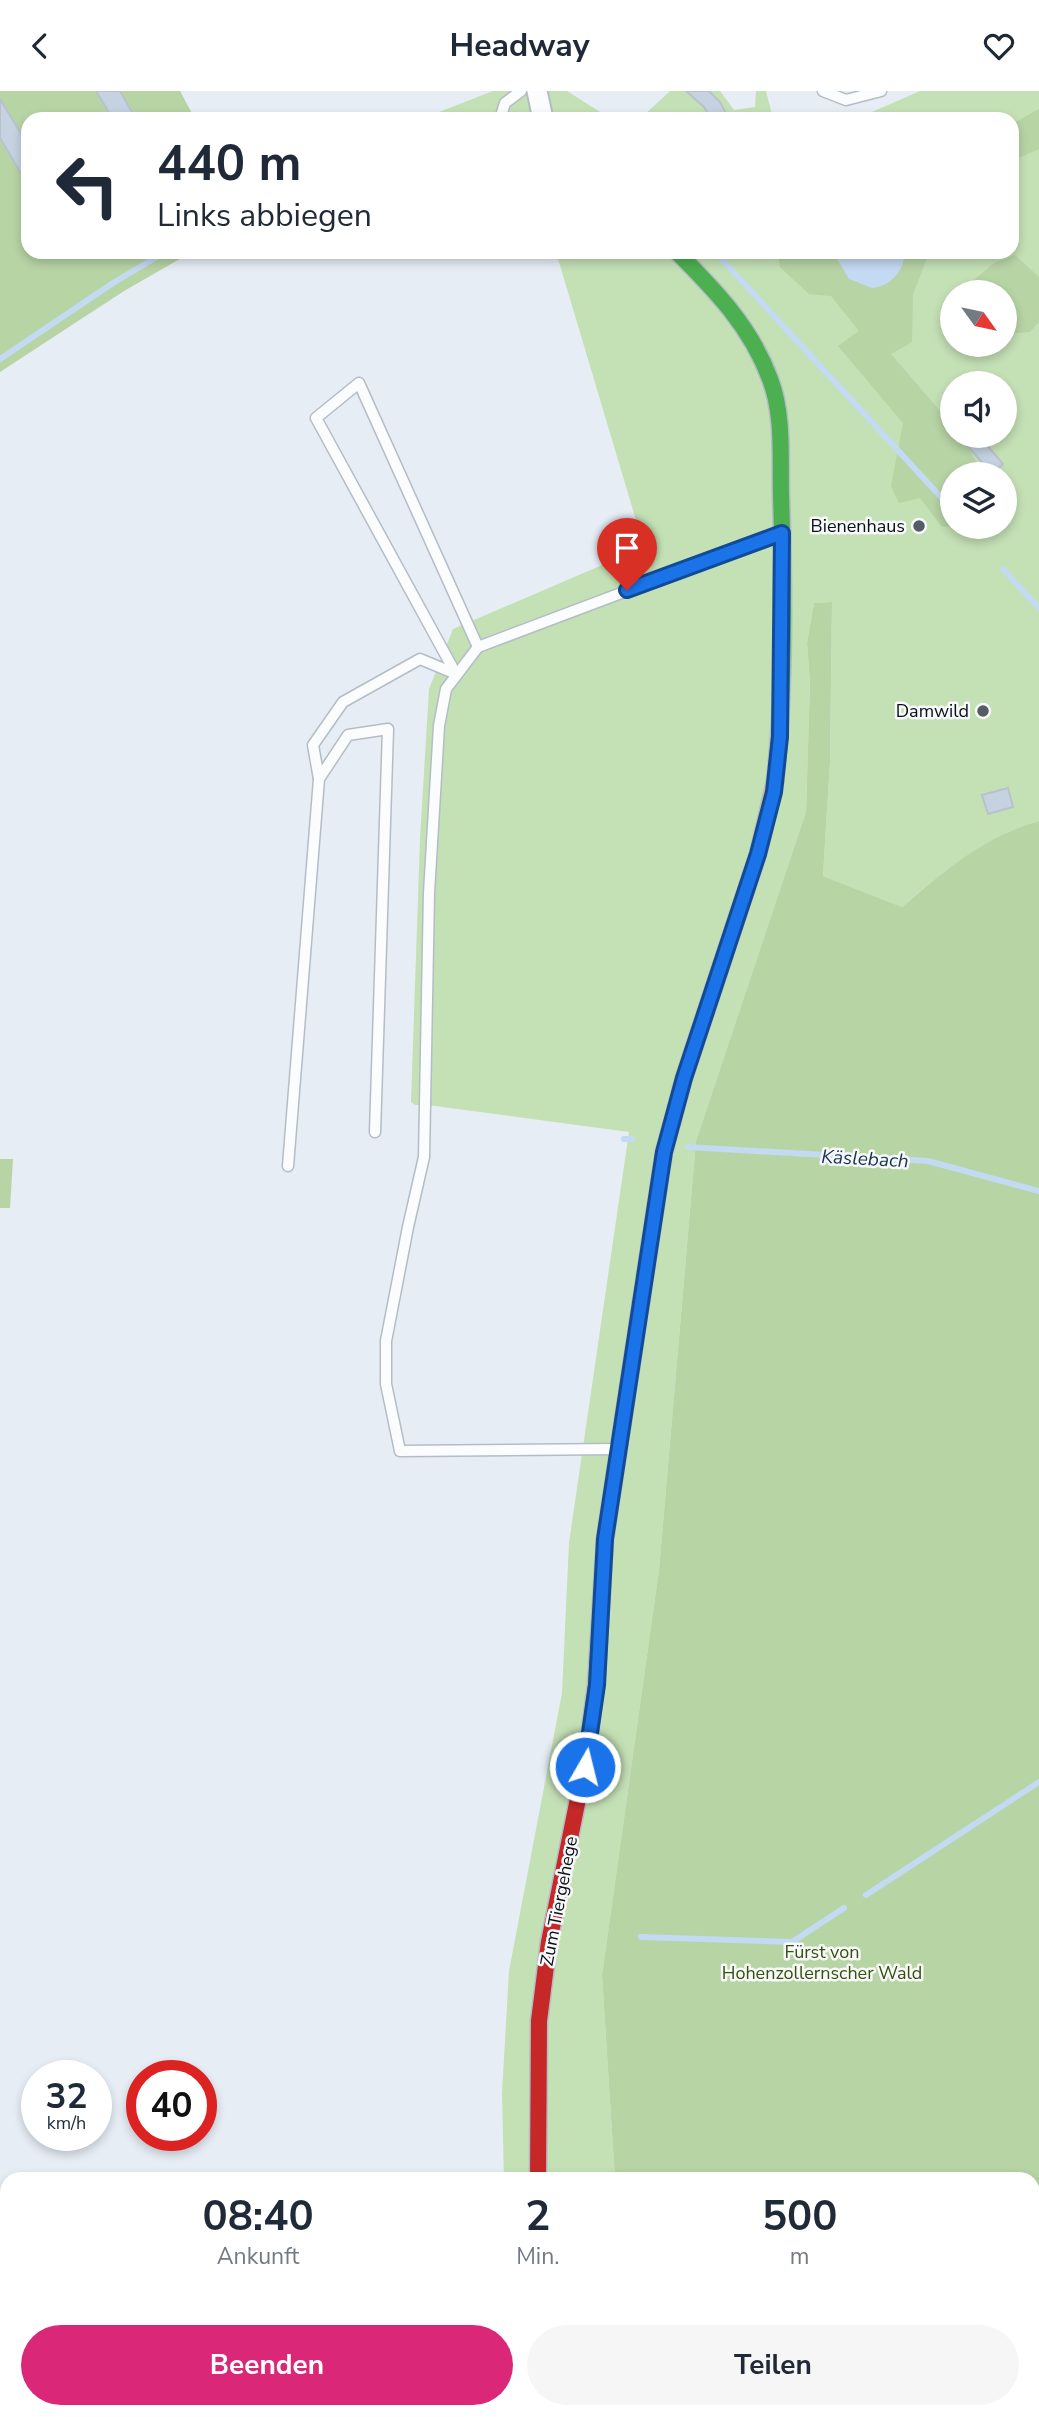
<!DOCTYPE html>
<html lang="de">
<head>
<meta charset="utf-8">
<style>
  :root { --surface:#fff; --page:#f6f6f7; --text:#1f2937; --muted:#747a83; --accent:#db2777 }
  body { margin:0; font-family:"Nunito Sans",sans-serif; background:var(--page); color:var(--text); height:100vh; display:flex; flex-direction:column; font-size:26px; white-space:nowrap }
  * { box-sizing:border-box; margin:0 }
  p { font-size:23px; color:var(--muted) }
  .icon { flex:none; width:38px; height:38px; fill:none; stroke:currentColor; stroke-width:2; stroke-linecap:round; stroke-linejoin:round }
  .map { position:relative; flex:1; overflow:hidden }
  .panel { position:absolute; left:0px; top:2081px; width:1040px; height:247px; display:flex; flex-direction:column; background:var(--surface); border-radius:21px 21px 0 0; box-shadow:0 4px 10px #0003 }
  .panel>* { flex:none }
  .top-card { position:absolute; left:21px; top:21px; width:998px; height:147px; border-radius:21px; box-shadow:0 4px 10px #0003; background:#fff; color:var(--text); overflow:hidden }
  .needle { width:46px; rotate:123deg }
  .tools { position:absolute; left:940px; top:189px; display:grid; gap:14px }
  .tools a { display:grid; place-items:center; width:77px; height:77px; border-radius:50%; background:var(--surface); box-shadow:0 4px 10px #0003; font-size:35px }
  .speed { position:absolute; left:21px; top:1969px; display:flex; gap:14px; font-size:35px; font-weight:700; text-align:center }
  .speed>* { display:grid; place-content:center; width:91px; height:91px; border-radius:50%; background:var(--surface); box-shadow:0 4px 10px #0003; line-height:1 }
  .speed small { font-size:18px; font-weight:400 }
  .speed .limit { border:10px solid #d22; background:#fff; color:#111 }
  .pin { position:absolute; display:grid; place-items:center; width:60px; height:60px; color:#fff; margin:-72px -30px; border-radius:50% 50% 50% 0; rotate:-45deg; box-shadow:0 0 7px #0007 }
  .pin .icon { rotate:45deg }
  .me { position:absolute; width:77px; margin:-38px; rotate:8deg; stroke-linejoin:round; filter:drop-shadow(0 0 5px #0008) }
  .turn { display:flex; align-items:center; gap:24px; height:147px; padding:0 21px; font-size:32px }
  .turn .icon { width:91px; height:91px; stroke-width:2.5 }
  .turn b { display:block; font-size:49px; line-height:60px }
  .eta { display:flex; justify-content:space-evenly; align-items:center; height:119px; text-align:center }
  .eta b { font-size:42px; font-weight:700; line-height:49px }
  .cta { display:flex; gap:14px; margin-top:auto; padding:14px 21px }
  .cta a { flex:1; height:80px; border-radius:42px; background:var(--accent); color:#fff; font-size:28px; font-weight:700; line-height:80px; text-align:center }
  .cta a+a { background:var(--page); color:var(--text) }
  header { display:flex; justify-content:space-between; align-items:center; height:91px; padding:0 21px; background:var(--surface); font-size:32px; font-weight:700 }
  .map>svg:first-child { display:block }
  .green { fill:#c4e0b5; fill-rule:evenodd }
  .forest { fill:#b7d4a5 }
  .water { fill:#c4d9f2 }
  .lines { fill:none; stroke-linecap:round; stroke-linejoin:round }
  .stream { stroke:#c4d9f2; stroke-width:6 }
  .building { fill:#c4d2e1; stroke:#b9c2cb; stroke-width:2 }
  .lane-casing { stroke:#b4bdc6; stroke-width:13 }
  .street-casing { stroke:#b4bdc6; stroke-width:23 }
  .fast-casing { stroke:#b4bdc6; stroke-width:19 }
  .slow-casing { stroke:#b4bdc6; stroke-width:19 }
  .jam-casing { stroke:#b4bdc6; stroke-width:19 }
  .lane { stroke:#fbfcfe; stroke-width:10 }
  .street { stroke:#fbfcfe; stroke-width:19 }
  .fast { stroke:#4caf50; stroke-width:16 }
  .slow { stroke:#ffc107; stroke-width:16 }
  .jam { stroke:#c62828; stroke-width:16 }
  .route-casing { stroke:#114b97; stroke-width:18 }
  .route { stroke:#1a73e8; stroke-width:12 }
  .poi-dot { fill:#545d67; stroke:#f8f8f8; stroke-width:2.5 }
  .labels { text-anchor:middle; stroke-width:5; stroke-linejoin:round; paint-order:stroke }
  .poi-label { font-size:18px; fill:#06101b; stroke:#f8f8f8; text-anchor:end }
  .street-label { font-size:18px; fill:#06101b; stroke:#f8f8f8 }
  .park-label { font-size:18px; fill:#33510f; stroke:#f8f8f8 }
  .water-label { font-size:19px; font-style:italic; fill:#163453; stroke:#f8f8f8 }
</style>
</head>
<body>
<header><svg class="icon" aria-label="back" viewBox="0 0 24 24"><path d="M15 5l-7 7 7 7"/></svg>Headway<svg class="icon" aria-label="heart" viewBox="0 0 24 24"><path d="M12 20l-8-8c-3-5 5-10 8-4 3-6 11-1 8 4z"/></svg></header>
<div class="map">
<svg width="1039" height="2326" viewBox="0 0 1039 2326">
  <rect width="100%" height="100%" fill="#e6edf5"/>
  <g class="green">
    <polygon points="493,0 567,0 611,28 421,28"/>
    <polygon points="670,0 720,0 734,19 755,16 756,0 766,0 773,28 640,28"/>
    <path d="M920,0H1039V730C985,745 944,780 902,816L823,785L830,672L832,511L814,512L807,552L810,591L806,721L696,1050L659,1479L602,1884L615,2088H504L502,2002L509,1880L562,1602L569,1452L629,1041L428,1014H415L411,1011L420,748L429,598L453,538L644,456L556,161H1012V28H856ZM952,201H1004V254H952ZM952,292H1004V345H952ZM952,383H1004V436H952Z"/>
    <polygon points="528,2321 630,2321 631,2326 530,2326"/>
  </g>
  <g class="forest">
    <polygon points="0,0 180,0 195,28 28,28 28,161 192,161 124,200 0,281"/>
    <polygon points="1039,18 1039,58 1012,70 1012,33"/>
    <polygon points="778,161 929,161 913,204 912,251 891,263 952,334 952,345 961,345 983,383 952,383 952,435 942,436 920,407 899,412 891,395 903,332 838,255 859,240 831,205 809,203 780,176"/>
    <polygon points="1015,164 1039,186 1039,231 1030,241 1005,243 1004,201 970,201 966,196 994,172"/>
    <path d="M832,511L830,672L823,785L902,816C944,780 984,745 1039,730V2206L1033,2207L1032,2088H615L602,1884L659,1479L696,1050L806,721L810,591L807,552L814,512Z"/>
    <polygon points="0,1068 13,1068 10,1117 0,1117"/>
    <polygon points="630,2321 630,2320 723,2321 710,2326 631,2326"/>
  </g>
  <path class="water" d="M833,161H905C904,180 891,195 872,197L849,188Z"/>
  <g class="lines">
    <g class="stream">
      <polyline points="715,161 952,418"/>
      <polyline points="0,268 113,192 165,161"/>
      <polyline points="1003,478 1039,517"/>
      <polyline points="624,1048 632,1048"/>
      <polyline points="688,1056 928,1070 1039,1100"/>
      <polyline points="866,1804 1039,1691"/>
      <polyline points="641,1846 792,1851 844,1817"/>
    </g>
  </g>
  <g class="building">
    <polygon points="96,0 120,0 136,28 113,28"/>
    <polygon points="686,0 709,0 720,11 729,28 711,28 704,16"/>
    <polygon points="0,8 28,54 28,94 0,47"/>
    <polygon points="959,345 979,345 1003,373 992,383"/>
    <polygon points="1008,697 1013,716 988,723 982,704"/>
  </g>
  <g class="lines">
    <defs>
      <g id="lane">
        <polyline points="823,0 846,9 881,0"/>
        <polyline points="500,28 505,12 521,0"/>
        <polyline points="319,688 313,654 343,611 420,568 456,583 316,327 359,292 478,556"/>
        <polyline points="288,1075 319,688 348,644 388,638 375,1041"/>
        <polyline points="616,1358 400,1360 386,1293 386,1250 408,1136 424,1066 429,802 439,635 446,598 478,556 778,443"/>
      </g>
      <g id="street">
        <polyline points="537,0 543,28"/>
        <polyline points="570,2320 571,2326"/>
      </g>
      <g id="fast">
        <path d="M677,161C715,199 751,236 770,288C784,324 780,367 781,404C784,499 785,597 775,691"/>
        <polyline points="587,1663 596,1594 605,1448 641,1211"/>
      </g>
      <polyline id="slow" points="641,1211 664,1061 684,987 758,763 775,691"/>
      <polyline id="jam" points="538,2088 539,1930 549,1851 587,1663"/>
    </defs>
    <use href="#lane" class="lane-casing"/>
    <use href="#street" class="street-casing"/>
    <use href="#fast" class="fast-casing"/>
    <use href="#slow" class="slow-casing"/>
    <use href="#jam" class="jam-casing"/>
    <use href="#lane" class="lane"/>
    <use href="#street" class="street"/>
    <use href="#fast" class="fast"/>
    <use href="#slow" class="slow"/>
    <use href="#jam" class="jam"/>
  </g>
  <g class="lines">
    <defs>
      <polyline id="route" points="585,1676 597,1594 605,1448 664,1061 684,987 758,763 774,701 780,646 782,442 627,499"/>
    </defs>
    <use href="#route" class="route-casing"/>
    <use href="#route" class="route"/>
  </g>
  <g class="poi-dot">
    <circle cx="919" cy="435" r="7"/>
    <circle cx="983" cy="620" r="7"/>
  </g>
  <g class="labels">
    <g class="poi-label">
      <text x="905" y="441">Bienenhaus</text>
      <text x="969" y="626">Damwild</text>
    </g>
    <g class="street-label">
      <text transform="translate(559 1810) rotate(-79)" y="6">Zum Tiergehege</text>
    </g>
    <g class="park-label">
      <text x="822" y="1867">Fürst von<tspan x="822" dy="21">Hohenzollernscher Wald</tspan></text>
    </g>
    <g class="water-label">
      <text transform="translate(865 1067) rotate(3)" y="7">Käslebach</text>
    </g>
  </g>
</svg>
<div class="tools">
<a><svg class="needle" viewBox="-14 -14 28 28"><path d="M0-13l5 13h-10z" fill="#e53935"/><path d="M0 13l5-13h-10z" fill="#747a83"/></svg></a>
<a><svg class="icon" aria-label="sound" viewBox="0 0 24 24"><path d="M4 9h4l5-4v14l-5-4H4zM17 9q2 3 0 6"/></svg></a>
<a><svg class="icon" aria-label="layers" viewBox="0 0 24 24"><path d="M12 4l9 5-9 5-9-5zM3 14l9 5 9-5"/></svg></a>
</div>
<div class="speed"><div>32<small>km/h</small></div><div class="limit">40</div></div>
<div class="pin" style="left:627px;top:499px;background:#d93025"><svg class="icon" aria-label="arrive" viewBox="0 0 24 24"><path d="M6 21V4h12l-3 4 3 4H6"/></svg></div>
<svg class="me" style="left:585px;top:1676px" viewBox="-20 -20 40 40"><circle r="17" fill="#1a73e8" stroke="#fff" stroke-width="3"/><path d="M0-11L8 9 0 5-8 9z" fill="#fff"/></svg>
<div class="top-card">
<div class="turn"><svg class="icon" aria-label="left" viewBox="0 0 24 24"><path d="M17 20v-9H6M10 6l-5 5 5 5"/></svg><div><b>440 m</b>Links abbiegen</div></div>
</div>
<section class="panel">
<div class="eta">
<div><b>08:40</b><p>Ankunft</p></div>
<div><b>2</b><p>Min.</p></div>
<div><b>500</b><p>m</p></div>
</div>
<div class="cta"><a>Beenden</a><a>Teilen</a></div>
</section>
</div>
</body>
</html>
